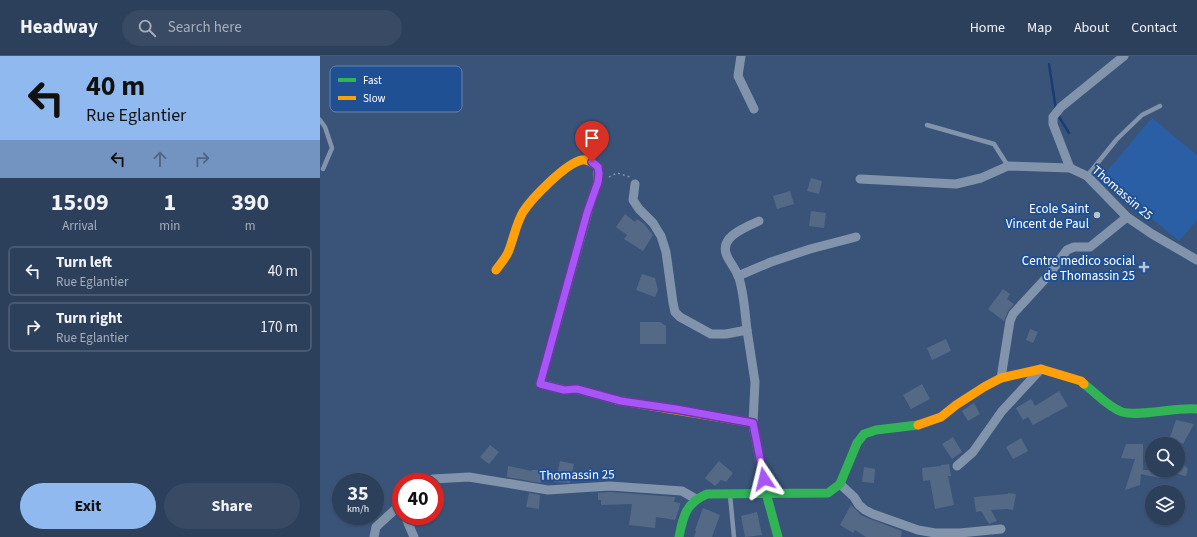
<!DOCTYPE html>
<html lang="en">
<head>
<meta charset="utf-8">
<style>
  :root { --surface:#2c3f5b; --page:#384a64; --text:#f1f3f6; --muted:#a6afbb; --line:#485871; --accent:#90b9f0 }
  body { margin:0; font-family:"Source Sans 3",sans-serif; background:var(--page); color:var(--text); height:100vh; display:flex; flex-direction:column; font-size:15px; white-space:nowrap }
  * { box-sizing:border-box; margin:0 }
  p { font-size:13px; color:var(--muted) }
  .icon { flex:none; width:22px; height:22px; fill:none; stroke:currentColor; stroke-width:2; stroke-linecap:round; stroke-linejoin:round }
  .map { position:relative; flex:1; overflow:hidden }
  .sheet { display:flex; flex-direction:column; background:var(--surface); width:320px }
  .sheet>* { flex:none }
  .hud { background:#90b9f0; color:#111; overflow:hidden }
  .controls { position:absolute; left:825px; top:381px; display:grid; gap:8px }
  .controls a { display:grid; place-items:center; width:40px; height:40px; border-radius:50%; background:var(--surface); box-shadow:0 1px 3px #0004,0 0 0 1px var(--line); font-size:20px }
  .speed { position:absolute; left:12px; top:417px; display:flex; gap:8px; font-size:20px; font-weight:700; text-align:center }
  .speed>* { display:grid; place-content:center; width:52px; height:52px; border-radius:50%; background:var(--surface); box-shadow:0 1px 3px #0004,0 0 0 1px var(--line); line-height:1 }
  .speed small { font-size:10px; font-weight:400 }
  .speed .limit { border:6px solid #d22; background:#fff; color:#111 }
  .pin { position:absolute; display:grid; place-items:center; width:34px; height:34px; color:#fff; margin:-41px -17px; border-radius:50% 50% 50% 0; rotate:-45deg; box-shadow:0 0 4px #0007 }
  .pin .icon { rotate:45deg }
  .me { position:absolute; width:44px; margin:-22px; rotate:350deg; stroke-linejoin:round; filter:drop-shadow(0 0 3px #0008) }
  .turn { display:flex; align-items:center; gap:14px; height:84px; padding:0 20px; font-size:18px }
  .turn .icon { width:52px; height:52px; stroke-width:2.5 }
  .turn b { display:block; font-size:28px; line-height:34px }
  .lanes { display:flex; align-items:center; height:38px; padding:0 20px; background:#0003; justify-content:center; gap:20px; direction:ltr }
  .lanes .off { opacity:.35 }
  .eta { display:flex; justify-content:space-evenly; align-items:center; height:68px; text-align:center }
  .eta b { font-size:24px; font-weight:700; line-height:28px }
  .button { display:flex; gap:8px; margin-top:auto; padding:8px 20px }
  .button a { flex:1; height:46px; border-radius:24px; background:var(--accent); color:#111; font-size:16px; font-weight:700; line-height:46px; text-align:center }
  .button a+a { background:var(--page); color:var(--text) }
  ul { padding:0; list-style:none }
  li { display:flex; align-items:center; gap:12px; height:50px; margin:0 8px 6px; padding:0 12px; border:2px solid var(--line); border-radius:6px }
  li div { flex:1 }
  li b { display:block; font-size:15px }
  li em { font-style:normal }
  header { display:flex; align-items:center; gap:24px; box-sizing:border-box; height:56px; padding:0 20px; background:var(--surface); border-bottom:1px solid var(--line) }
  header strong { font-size:19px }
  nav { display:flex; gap:22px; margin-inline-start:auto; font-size:14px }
  .search { width:280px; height:36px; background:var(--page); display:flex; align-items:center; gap:10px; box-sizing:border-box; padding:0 14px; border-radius:22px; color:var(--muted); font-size:15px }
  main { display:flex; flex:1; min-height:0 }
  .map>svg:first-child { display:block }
  .green { fill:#2a5fa5 }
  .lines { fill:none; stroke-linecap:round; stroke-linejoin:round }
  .stream { stroke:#183d73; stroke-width:2.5 }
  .building { fill:#546986 }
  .path { stroke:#8294ab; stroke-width:1.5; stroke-dasharray:2 3; stroke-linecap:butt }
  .lane { stroke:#8294ab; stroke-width:4.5 }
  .street { stroke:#8294ab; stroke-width:9 }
  .fast { stroke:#30b455; stroke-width:9 }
  .slow { stroke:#ff9f0a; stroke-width:9 }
  .route-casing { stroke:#6d37a1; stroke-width:10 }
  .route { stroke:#a855f7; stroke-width:7 }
  .poi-dot { fill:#bac3d0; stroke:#1f5094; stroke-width:1.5 }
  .labels { text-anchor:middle; stroke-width:4; stroke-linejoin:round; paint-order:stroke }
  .street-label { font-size:13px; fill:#fff; stroke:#1f5094 }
  .poi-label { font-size:13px; fill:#fff; stroke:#1f5094; text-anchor:end }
  .key { fill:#1f5094; stroke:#6284b4; stroke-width:1 }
  .key-label { font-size:11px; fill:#fff }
</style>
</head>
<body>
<header>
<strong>Headway</strong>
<div class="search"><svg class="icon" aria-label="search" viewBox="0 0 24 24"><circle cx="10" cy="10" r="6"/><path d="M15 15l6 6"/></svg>Search here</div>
<nav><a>Home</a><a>Map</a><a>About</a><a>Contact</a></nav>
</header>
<main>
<section class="sheet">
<div class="hud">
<div class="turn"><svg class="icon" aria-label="left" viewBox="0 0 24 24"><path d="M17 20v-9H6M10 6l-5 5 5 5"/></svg><div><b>40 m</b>Rue Eglantier</div></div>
<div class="lanes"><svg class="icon" aria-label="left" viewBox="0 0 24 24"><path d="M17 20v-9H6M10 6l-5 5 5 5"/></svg><svg class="icon off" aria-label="ahead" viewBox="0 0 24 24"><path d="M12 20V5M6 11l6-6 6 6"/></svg><svg class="icon off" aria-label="right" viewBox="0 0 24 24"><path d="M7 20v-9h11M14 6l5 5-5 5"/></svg></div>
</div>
<div class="eta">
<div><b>15:09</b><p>Arrival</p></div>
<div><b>1</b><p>min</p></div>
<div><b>390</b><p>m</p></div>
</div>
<ul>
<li><svg class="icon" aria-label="left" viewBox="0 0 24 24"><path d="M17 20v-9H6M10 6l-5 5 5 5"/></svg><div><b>Turn left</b><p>Rue Eglantier</p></div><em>40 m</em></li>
<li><svg class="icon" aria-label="right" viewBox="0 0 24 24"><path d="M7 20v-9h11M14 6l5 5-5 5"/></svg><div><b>Turn right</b><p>Rue Eglantier</p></div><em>170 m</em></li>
</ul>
<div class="button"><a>Exit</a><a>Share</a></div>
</section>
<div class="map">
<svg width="877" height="481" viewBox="0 0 877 481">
  <rect width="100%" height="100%" fill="#3a5479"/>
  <polygon class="green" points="832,62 877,99 877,164 859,185 782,121"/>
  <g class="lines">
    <g class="stream">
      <polyline points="729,8 736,54"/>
      <polyline points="738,59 749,77"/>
    </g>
  </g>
  <g class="building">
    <polygon points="491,122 502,125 499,138 487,135"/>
    <polygon points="470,135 474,148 457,153 453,140"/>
    <polygon points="491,155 506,157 504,172 489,170"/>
    <polygon points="305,158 315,166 317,163 324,168 333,179 323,195 304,183 307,179 296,171"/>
    <polygon points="322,218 335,222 338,234 335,241 316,234"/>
    <polygon points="683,233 690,238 687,243 694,248 688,255 684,265 668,253"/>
    <polygon points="320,266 340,266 346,270 346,288 320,288"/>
    <polygon points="710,273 718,276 713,287 706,284"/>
    <polygon points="626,283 631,295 612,304 607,292"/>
    <polygon points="602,328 610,343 591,353 583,339"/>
    <polygon points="739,335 748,350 713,369 708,361 703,364 696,352 711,343 715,350"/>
    <polygon points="654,347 660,358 648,365 642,355"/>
    <polygon points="856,364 874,368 863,388 850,381"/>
    <polygon points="633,381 642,396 632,403 622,388"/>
    <polygon points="701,382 708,395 693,403 686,391"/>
    <polygon points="806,388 823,388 823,414 843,414 840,422 821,418 820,429 805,434 815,403 801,402"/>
    <polygon points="170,389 179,396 169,408 160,401"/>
    <polygon points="240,405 254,408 250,427 234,426 235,420 237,420"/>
    <polygon points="399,405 413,417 406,426 401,424 395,430 385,422"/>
    <polygon points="861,406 868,413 866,420 857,418"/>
    <polygon points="629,408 631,420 628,420 634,449 615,453 610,424 603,425 602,412 621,410 621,409"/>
    <polygon points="188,410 212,415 212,414 222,414 221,427 187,421"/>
    <polygon points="544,411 555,413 554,427 542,426"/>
    <polygon points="290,436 355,441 354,446 360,447 359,453 355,464 336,461 335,472 309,469 312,448 281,449 281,444 278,444 278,437"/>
    <polygon points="209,437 220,439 219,453 206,451"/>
    <polygon points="688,437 696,438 693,454 687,453 671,454 677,465 669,468 661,455 656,456 654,441 688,438"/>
    <polygon points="531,449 541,459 550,463 582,475 581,481 546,481 535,474 533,477 520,469"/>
    <polygon points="383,452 400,459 392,481 374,481 376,475 375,474"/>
    <polygon points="437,456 442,479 425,481 421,460"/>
  </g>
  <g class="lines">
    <polyline class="path" points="289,121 297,117 310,121"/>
    <g class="lane">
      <polyline points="0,64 5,71 12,92 3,113"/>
      <polyline points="607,69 674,88 688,110"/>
      <polyline points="767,120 797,83 822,59 840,50"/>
      <polyline points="410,439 414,481"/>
    </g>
    <g class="street">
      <polyline points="421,0 418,20 434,53"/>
      <polyline points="750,112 733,68 733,61 741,51 804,0"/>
      <polyline points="540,123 636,128 661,122 688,110 750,112 767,120 807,161 832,178 877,204"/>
      <polyline points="315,128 313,144 319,153 333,167 341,180 346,196 353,247 355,256 360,261 391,278 406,278 427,274 435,326 433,367"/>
      <polyline points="418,220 451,206 490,193 536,181"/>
      <path d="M427,274C425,257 424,238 419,222C416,213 410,207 407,200C398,181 426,171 439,165"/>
      <polyline points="681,322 690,265 693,258 727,221 747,194 754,191 770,191 807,161"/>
      <polyline points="637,410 653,396 682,355 721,313"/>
      <polyline points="109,426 113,423 149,421 228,434 290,430 362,435 376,443"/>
      <polyline points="520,428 534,441 539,449 545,454 553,458 598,474 615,477 640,477 681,473"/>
      <polyline points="85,460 94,481"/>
      <polyline points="54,481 56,471 81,448"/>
    </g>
    <g class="fast">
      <polyline points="271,145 220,328 245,334 257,333 296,344"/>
      <path d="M764,328C776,337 788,351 802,356C821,361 855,351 877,353"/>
      <polyline points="434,374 446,437 458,481"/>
      <path d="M359,481C363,460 366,447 387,438L508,437L520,428L537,387L544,378L556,374L598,369"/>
    </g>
    <g class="slow">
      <path d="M176,214C180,208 187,201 189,194C194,181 196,168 203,156C212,142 246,107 262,104C268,103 273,107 278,111V126L271,145"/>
      <polyline points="296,344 433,367 434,374"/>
      <polyline points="598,369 621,361 636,349 664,331 681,322 721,313 761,325 764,328"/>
    </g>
  </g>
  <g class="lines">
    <defs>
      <polyline id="route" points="272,106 278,111 279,118 278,126 267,157 220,328 244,334 257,333 301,345 356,353 433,367 444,423"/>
    </defs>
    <use href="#route" class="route-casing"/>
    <use href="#route" class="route"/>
  </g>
  <g class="poi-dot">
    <circle cx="777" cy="159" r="4"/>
    <path d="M822 205h4v4h4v4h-4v4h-4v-4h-4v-4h4z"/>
  </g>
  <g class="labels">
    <g class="street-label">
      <text transform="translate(803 136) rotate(41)" y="5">Thomassin 25</text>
      <text transform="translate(257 418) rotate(-1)" y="5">Thomassin 25</text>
    </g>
    <g class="poi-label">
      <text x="769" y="157">Ecole Saint<tspan x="769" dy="15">Vincent de Paul</tspan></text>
      <text x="815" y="209">Centre medico social<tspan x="815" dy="15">de Thomassin 25</tspan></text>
    </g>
  </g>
  <rect x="10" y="10" width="132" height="46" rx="6" class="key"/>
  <rect x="18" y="22" width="18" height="4" fill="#30b455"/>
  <rect x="18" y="40" width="18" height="4" fill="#ff9f0a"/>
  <g class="key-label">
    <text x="43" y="28">Fast</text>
    <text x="43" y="46">Slow</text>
  </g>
</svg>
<div class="controls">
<a><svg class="icon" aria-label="search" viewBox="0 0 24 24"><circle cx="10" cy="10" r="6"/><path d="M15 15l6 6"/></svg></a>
<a><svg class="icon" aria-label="layers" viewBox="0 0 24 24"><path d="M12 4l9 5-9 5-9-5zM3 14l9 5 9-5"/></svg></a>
</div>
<div class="speed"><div>35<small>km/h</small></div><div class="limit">40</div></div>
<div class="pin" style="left:272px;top:106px;background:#d93025"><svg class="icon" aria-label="arrive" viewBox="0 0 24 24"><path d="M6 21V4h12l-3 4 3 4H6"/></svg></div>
<svg class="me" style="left:444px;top:423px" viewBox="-20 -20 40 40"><path d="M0-17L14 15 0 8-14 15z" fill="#a855f7" stroke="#fff" stroke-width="4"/></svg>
</div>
</main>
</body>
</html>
